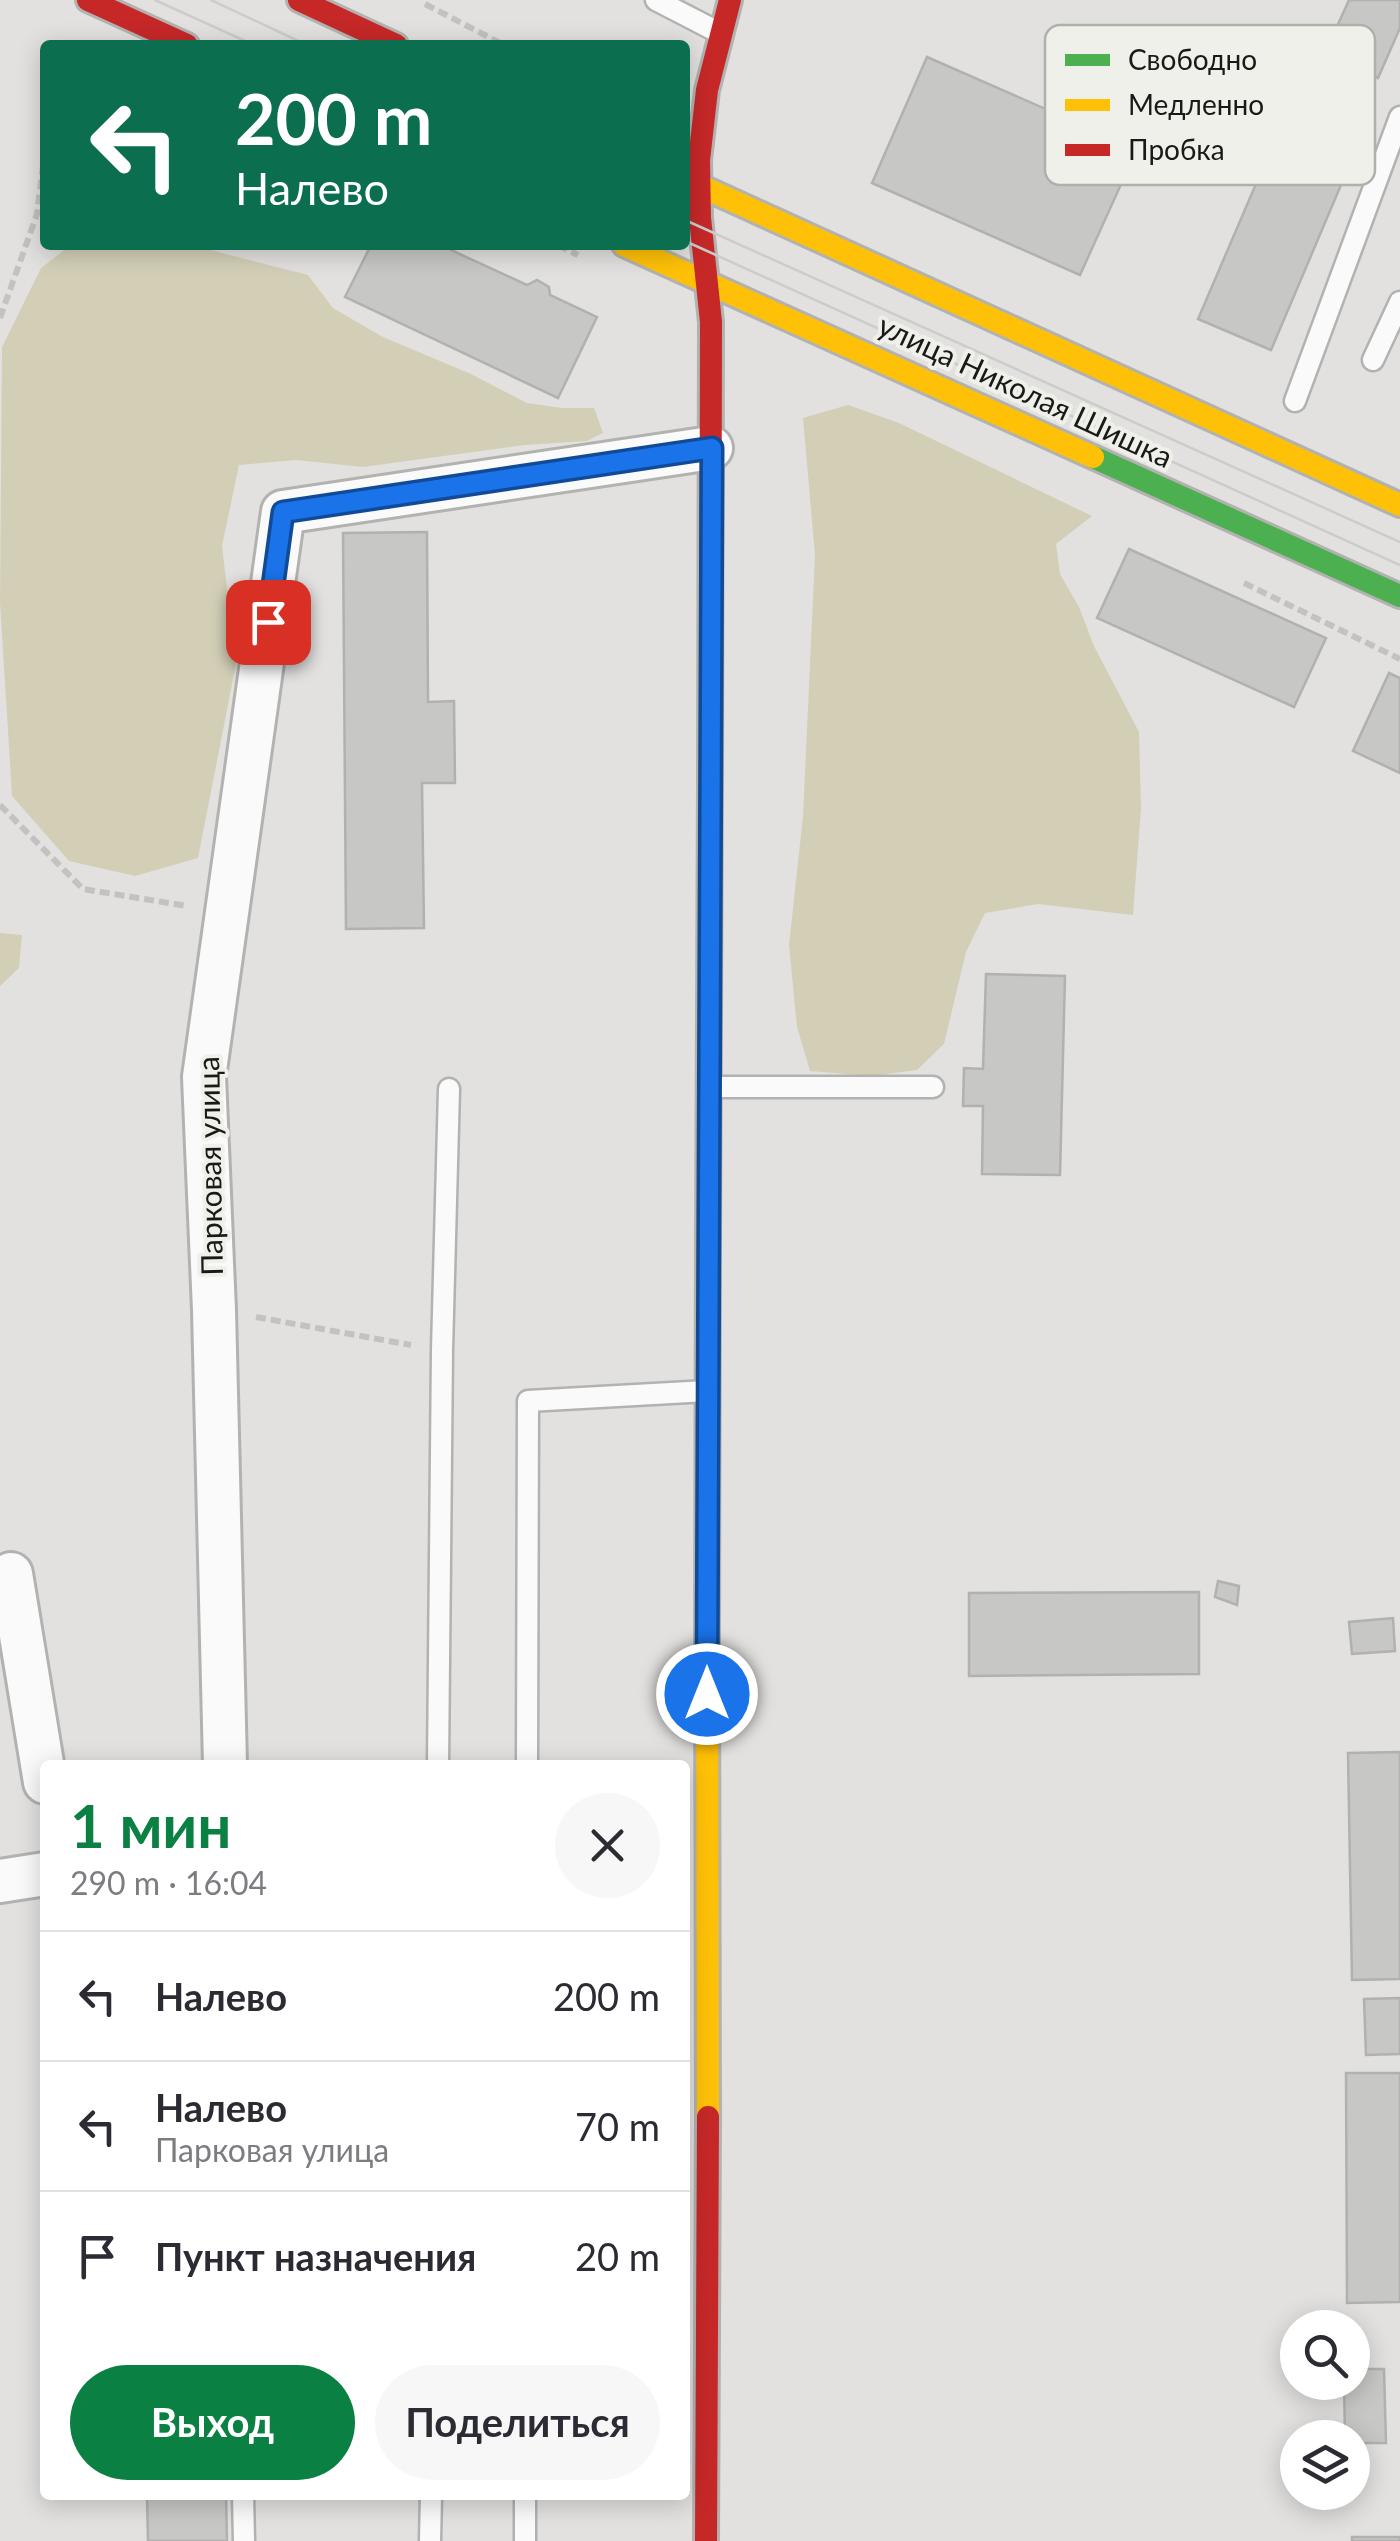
<!DOCTYPE html>
<html lang="ru">
<head>
<meta charset="utf-8">
<style>
  :root { --surface:#fff; --page:#f7f7f7; --text:#2b2b33; --muted:#7c7c81; --line:#e1e1e2; --accent:#0b8043 }
  body { margin:0; font-family:Lato,sans-serif; background:var(--page); color:var(--text); height:100vh; display:flex; flex-direction:column; font-size:38px; white-space:nowrap }
  * { box-sizing:border-box; margin:0 }
  p { font-size:32px; color:var(--muted) }
  .icon { flex:none; width:55px; height:55px; fill:none; stroke:currentColor; stroke-width:2; stroke-linecap:round; stroke-linejoin:round }
  .map { position:relative; flex:1; overflow:hidden }
  .panel { position:absolute; left:40px; top:1760px; width:650px; height:740px; display:flex; flex-direction:column; background:var(--surface); border-radius:10px; box-shadow:0 5px 25px #0003 }
  .panel>* { flex:none }
  .hud { position:absolute; left:40px; top:40px; width:650px; height:210px; border-radius:10px; box-shadow:0 5px 25px #0003; background:#0b6e4f; color:#fff; overflow:hidden }
  .buttons { position:absolute; left:1280px; top:2310px; display:grid; gap:20px }
  .buttons a { display:grid; place-items:center; width:90px; height:90px; border-radius:50%; background:var(--surface); box-shadow:0 5px 25px #0003; font-size:50px }
  .pin { position:absolute; display:grid; place-items:center; width:85px; height:85px; color:#fff; margin:-42px; border-radius:20px; box-shadow:0 5px 15px #0006 }
  .me { position:absolute; width:110px; margin:-55px; rotate:0deg; stroke-linejoin:round; filter:drop-shadow(0 0 8px #0008) }
  .turn { display:flex; align-items:center; gap:35px; height:210px; padding:0 30px; font-size:45px }
  .turn .icon { width:130px; height:130px; stroke-width:2.5 }
  .turn b { display:block; font-size:70px; line-height:85px }
  .round { display:grid; place-items:center; flex:none; width:105px; height:105px; border-radius:52px; background:var(--page) }
  .summary { display:flex; align-items:center; justify-content:space-between; height:170px; padding:0 30px }
  h1 { font-size:60px; font-weight:700; line-height:75px; color:var(--accent) }
  .action { display:flex; gap:20px; margin-top:auto; padding:20px 30px }
  .action a { flex:1; height:115px; border-radius:60px; background:var(--accent); color:#fff; font-size:40px; font-weight:700; line-height:115px; text-align:center }
  .action a+a { background:var(--page); color:var(--text) }
  ul { padding:0; list-style:none }
  li { display:flex; align-items:center; gap:30px; height:130px; padding:0 30px; border-top:2px solid var(--line) }
  li div { flex:1 }
  li b { display:block; font-size:38px }
  li em { font-style:normal }
  .map>svg:first-child { display:block }
  .green { fill:#d3cfb7 }
  .building { fill:#c7c7c5; stroke:#b1b1af; stroke-width:2.5 }
  .lines { fill:none; stroke-linecap:round; stroke-linejoin:round }
  .lane-casing { stroke:#b2b2b0; stroke-width:25 }
  .street-casing { stroke:#b2b2b0; stroke-width:48 }
  .fast-casing { stroke:#b2b2b0; stroke-width:28 }
  .slow-casing { stroke:#b2b2b0; stroke-width:28 }
  .jam-casing { stroke:#b2b2b0; stroke-width:28 }
  .path { stroke:#c2c2c1; stroke-width:6; stroke-dasharray:10 5; stroke-linecap:butt }
  .lane { stroke:#fbfafa; stroke-width:20 }
  .street { stroke:#fbfafa; stroke-width:42 }
  .fast { stroke:#4caf50; stroke-width:22 }
  .slow { stroke:#ffc107; stroke-width:22 }
  .jam { stroke:#c62828; stroke-width:22 }
  .tram { stroke:#cccccb; stroke-width:2.5 }
  .route-casing { stroke:#114b97; stroke-width:25 }
  .route { stroke:#1a73e8; stroke-width:18 }
  .labels { text-anchor:middle; stroke-width:8; stroke-linejoin:round; paint-order:stroke }
  .street-label { font-size:30px; fill:#191917; stroke:#f0f0eb }
  .key { fill:#f0f0eb; stroke:#b0b0ab; stroke-width:2.5 }
  .key-label { font-size:28px; fill:#191917 }
</style>
</head>
<body>
<div class="map">
<svg width="1400" height="2541" viewBox="0 0 1400 2541">
  <rect width="100%" height="100%" fill="#e2e1df"/>
  <g class="green">
    <polygon points="71,245 191,245 308,275 333,308 383,337 471,374 527,403 562,408 594,408 603,433 587,441 525,445 363,467 296,460 239,465 222,546 236,664 198,858 135,876 69,861 12,796 0,602 2,347 41,268"/>
    <polygon points="848,405 899,423 1092,516 1056,544 1060,574 1079,607 1094,646 1139,732 1141,808 1133,915 1038,904 985,913 966,952 944,1044 917,1070 871,1076 810,1071 797,1027 789,945 803,816 815,555 803,418"/>
    <polygon points="0,933 22,935 19,968 0,986"/>
  </g>
  <g class="building">
    <polygon points="1349,0 1400,0 1400,28 1378,78 1324,55"/>
    <polygon points="927,57 1137,149 1080,275 872,183"/>
    <polygon points="1286,114 1358,145 1271,350 1198,319"/>
    <polygon points="371,245 450,245 451,250 527,285 537,280 549,287 550,295 597,317 558,398 345,297"/>
    <polygon points="427,532 428,702 454,701 455,783 422,783 424,928 346,929 343,533"/>
    <polygon points="1129,549 1326,638 1294,707 1097,618"/>
    <polygon points="1389,673 1400,678 1400,773 1353,751"/>
    <polygon points="986,974 1065,976 1060,1175 982,1174 983,1106 963,1106 964,1068 983,1069"/>
    <polygon points="1218,1581 1239,1586 1237,1605 1215,1597"/>
    <polygon points="1199,1592 1199,1674 969,1676 969,1593"/>
    <polygon points="1393,1618 1395,1651 1352,1654 1349,1622"/>
    <polygon points="1400,1752 1400,1979 1352,1980 1348,1753"/>
    <polygon points="1400,1998 1400,2054 1366,2055 1364,1999"/>
    <polygon points="1346,2073 1400,2073 1400,2302 1347,2303"/>
    <polygon points="1352,2369 1384,2369 1386,2443 1352,2443 1352,2438 1345,2438 1344,2382 1352,2382"/>
    <polygon points="147,2495 226,2495 227,2541 148,2541"/>
    <rect x="1352" y="2537" width="48" height="4"/>
  </g>
  <g class="lines">
    <defs>
      <g id="lane">
        <polyline points="656,0 716,31"/>
        <polyline points="1373,360 1400,302"/>
        <polyline points="1295,401 1400,117"/>
        <polyline points="710,1087 933,1087"/>
        <polyline points="438,1765 442,1350 449,1089"/>
        <polyline points="527,1765 528,1401 707,1391"/>
        <polyline points="243,2495 244,2541"/>
        <polyline points="430,2541 431,2495"/>
        <polyline points="525,2541 525,2495"/>
      </g>
      <g id="street">
        <polyline points="11,1574 45,1782"/>
        <polyline points="225,1765 214,1310 204,1077 283,512 711,448"/>
        <polyline points="0,1881 45,1874"/>
      </g>
      <g id="fast">
        <polyline points="1093,457 1400,596"/>
        <polyline points="707,1646 708,1243"/>
      </g>
      <g id="slow">
        <polyline points="685,179 1400,505"/>
        <polyline points="624,245 1093,457"/>
        <polyline points="708,1243 710,782"/>
        <polyline points="707,1646 708,2117"/>
      </g>
      <g id="jam">
        <polyline points="88,0 187,45"/>
        <polyline points="299,0 396,45"/>
        <polyline points="710,782 711,322 700,218 699,160 707,90 730,0"/>
        <polyline points="706,2541 708,2117"/>
      </g>
    </defs>
    <use href="#lane" class="lane-casing"/>
    <use href="#street" class="street-casing"/>
    <use href="#fast" class="fast-casing"/>
    <use href="#slow" class="slow-casing"/>
    <use href="#jam" class="jam-casing"/>
    <g class="path">
      <polyline points="425,4 504,45"/>
      <polyline points="558,245 578,255"/>
      <polyline points="0,318 37,214 45,150"/>
      <polyline points="1244,583 1400,659"/>
      <polyline points="0,805 83,889 187,906"/>
      <polyline points="256,1317 411,1345"/>
    </g>
    <use href="#lane" class="lane"/>
    <use href="#street" class="street"/>
    <use href="#fast" class="fast"/>
    <use href="#slow" class="slow"/>
    <use href="#jam" class="jam"/>
    <g class="tram">
      <polyline points="155,0 254,45"/>
      <polyline points="211,0 307,45"/>
      <polyline points="685,220 1400,542"/>
      <polyline points="685,241 1400,565"/>
    </g>
  </g>
  <g class="lines">
    <defs>
      <polyline id="route" points="268,622 283,512 712,448 707,1694"/>
    </defs>
    <use href="#route" class="route-casing"/>
    <use href="#route" class="route"/>
  </g>
  <g class="labels">
    <g class="street-label">
      <text transform="translate(1025 392) rotate(25)" y="10">улица Николая Шишка</text>
      <text transform="translate(211 1166) rotate(-91)" y="10">Парковая улица</text>
    </g>
  </g>
  <rect x="1045" y="25" width="330" height="160" rx="15" class="key"/>
  <rect x="1065" y="54" width="45" height="12" fill="#4caf50"/>
  <rect x="1065" y="99" width="45" height="12" fill="#ffc107"/>
  <rect x="1065" y="144" width="45" height="12" fill="#c62828"/>
  <g class="key-label">
    <text x="1128" y="70">Свободно</text>
    <text x="1128" y="115">Медленно</text>
    <text x="1128" y="160">Пробка</text>
  </g>
</svg>
<div class="buttons">
<a><svg class="icon" aria-label="search" viewBox="0 0 24 24"><circle cx="10" cy="10" r="6"/><path d="M15 15l6 6"/></svg></a>
<a><svg class="icon" aria-label="layers" viewBox="0 0 24 24"><path d="M12 4l9 5-9 5-9-5zM3 14l9 5 9-5"/></svg></a>
</div>
<div class="pin" style="left:268px;top:622px;background:#d93025"><svg class="icon" aria-label="arrive" viewBox="0 0 24 24"><path d="M6 21V4h12l-3 4 3 4H6"/></svg></div>
<svg class="me" style="left:707px;top:1694px" viewBox="-20 -20 40 40"><circle r="17" fill="#1a73e8" stroke="#fff" stroke-width="3"/><path d="M0-11L8 9 0 5-8 9z" fill="#fff"/></svg>
<div class="hud">
<div class="turn"><svg class="icon" aria-label="left" viewBox="0 0 24 24"><path d="M17 20v-9H6M10 6l-5 5 5 5"/></svg><div><b>200 m</b>Налево</div></div>
</div>
<section class="panel">
<div class="summary"><div><h1>1 мин</h1><p>290 m · 16:04</p></div><a class="round"><svg class="icon" aria-label="close" viewBox="0 0 24 24"><path d="M6 6l12 12M18 6L6 18"/></svg></a></div>
<ul>
<li><svg class="icon" aria-label="left" viewBox="0 0 24 24"><path d="M17 20v-9H6M10 6l-5 5 5 5"/></svg><div><b>Налево</b></div><em>200 m</em></li>
<li><svg class="icon" aria-label="left" viewBox="0 0 24 24"><path d="M17 20v-9H6M10 6l-5 5 5 5"/></svg><div><b>Налево</b><p>Парковая улица</p></div><em>70 m</em></li>
<li><svg class="icon" aria-label="arrive" viewBox="0 0 24 24"><path d="M6 21V4h12l-3 4 3 4H6"/></svg><div><b>Пункт назначения</b></div><em>20 m</em></li>
</ul>
<div class="action"><a>Выход</a><a>Поделиться</a></div>
</section>
</div>
</body>
</html>
